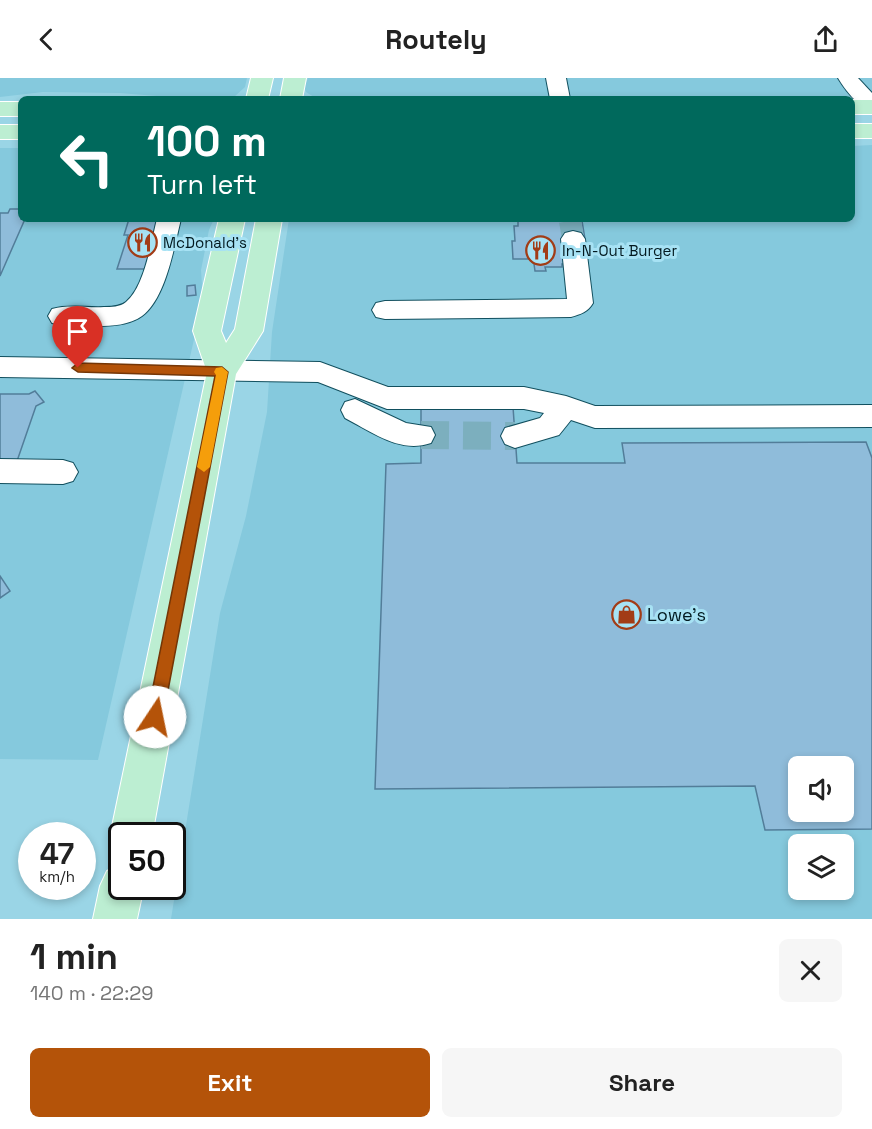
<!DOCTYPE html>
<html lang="en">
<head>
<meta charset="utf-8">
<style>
  :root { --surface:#fff; --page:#f6f6f6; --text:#222; --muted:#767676; --accent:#b45309 }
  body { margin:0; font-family:"Space Grotesk",sans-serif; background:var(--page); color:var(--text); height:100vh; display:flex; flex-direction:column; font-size:22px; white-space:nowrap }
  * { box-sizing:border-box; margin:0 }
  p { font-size:20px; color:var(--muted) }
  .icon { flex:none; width:33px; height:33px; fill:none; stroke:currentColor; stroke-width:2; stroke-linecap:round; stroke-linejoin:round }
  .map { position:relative; height:841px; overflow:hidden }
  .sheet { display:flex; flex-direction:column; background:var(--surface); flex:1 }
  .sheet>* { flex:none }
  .banner { position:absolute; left:18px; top:18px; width:837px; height:126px; border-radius:9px; box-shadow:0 3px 9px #0003; background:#00695c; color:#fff; overflow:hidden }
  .tools { position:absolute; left:788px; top:678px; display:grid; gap:12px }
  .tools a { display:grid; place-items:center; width:66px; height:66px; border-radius:9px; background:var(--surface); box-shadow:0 3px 9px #0003; font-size:30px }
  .speed { position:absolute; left:18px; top:744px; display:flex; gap:12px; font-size:30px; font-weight:700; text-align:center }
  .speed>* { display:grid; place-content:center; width:78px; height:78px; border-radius:50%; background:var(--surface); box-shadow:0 3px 9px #0003; line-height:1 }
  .speed small { font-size:15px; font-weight:400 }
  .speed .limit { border:3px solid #111; border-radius:9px; background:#fff; color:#111 }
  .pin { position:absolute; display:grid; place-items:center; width:51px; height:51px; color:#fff; margin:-62px -26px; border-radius:50% 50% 50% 0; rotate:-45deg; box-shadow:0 0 6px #0007 }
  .pin .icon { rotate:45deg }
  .me { position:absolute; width:66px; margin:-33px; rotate:11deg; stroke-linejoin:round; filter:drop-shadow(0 0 4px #0008) }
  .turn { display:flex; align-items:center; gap:21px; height:126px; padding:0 30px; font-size:27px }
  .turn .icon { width:78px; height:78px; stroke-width:2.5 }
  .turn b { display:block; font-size:42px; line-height:51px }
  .round { display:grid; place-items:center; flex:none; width:63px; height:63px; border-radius:9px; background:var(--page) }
  .summary { display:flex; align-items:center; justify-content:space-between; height:102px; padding:0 30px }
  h1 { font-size:36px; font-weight:700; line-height:45px }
  .primary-button { display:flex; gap:12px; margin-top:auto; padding:12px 30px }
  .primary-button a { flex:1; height:69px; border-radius:9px; background:var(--accent); color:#fff; font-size:24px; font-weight:700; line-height:69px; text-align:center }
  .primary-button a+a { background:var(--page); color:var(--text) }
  header { display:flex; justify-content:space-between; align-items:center; height:78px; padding:0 30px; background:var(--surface); font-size:27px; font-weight:700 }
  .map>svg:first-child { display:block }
  .built { fill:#85c9dd; fill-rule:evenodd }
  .building { fill:#8fbcda; stroke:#527d99; stroke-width:1.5; fill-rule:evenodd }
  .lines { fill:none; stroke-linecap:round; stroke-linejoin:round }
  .minor-tunnel-far1 { stroke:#7cafbe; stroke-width:22; stroke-dasharray:22 11; stroke-linecap:butt }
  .minor-tunnel { stroke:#7cafbe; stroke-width:28; stroke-dasharray:28 14; stroke-linecap:butt }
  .minor-casing { stroke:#114f5e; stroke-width:2 }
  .major-casing { stroke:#fff; stroke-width:2 }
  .minor { fill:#fff; fill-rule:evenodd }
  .major { fill:#bceed2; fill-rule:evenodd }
  .route { fill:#b45309; stroke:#753606; stroke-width:1.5 }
  .slow { fill:#f59e0b }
  .labels { text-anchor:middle; stroke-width:6; stroke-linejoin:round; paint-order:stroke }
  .far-poi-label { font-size:15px; fill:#02191f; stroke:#a7e2f4; text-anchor:start }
  .poi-label { font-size:18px; fill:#02191f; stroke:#a7e2f4; text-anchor:start }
</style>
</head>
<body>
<header><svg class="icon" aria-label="back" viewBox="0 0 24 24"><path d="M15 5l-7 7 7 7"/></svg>Routely<svg class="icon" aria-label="share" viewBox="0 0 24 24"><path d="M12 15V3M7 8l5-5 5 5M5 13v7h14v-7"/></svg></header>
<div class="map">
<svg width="872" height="841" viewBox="0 0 872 841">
  <rect width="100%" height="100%" fill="#9ad5e6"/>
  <g class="built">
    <polygon points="0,0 247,0 245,9 234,19 226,21 193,21 120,15 43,14 0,19"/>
    <polygon points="308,0 872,0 872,17 839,20 317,21 306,14 304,10"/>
    <path d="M872,67V841H171L220,535L246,438L267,334L272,254L289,141H852V68ZM798,688H843V734H798ZM798,766H843V812H798Z"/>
    <polygon points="0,70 21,70 21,141 214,141 209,152 201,192 203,222 98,682 0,681"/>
  </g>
  <g class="building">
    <polygon points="10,131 21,131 21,141 25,141 0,198 0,135 8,135"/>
    <polygon points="129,141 167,141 152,191 117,191 128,157 124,157"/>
    <polygon points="518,141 582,143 585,161 563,161 566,186 562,186 562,189 545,189 546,193 535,193 534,186 529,181 513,181 512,163 515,163 514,148 518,148"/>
    <polygon points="195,207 196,217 187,218 187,208"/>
    <polygon points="35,313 44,324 36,328 16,386 0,386 0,316 29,316"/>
    <path d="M513,329L517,385H625L622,365L866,364L872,380V751L765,752L755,708L375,711L386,386L421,385V330ZM798,688H843V734H798Z"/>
    <polygon points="0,498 10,513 0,520"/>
  </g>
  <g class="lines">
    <polyline class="minor-tunnel-far1" points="570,143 573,161"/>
    <polyline class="minor-tunnel" points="421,357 515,358"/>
    <defs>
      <g id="minor">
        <polygon points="546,0 566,0 570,21 550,21"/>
        <path d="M838,0H858L872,15V32C857,28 846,13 838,0Z"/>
        <path d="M157,141H181C174,169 166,220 142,238C130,247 112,248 98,248C83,248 66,249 52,245L48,238L52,231C69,226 86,230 104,229C111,229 120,229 126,224C145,208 151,164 157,141Z"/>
        <path d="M573,153L581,155L585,161L593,225C588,234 581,236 571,239L385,241L376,239L372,232L376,225L385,223L567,221L561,161L565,155Z"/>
        <polygon points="0,279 320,284 388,309 524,309 566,318 595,328 872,327 872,349 595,350 571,342 559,357 515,370 505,366 501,358 505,350 540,340 544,335 524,331 387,331 318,304 0,299"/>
        <path d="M355,321L406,345L431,349L435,357L431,365C400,376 372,354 345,340L341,332L345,324Z"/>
        <polygon points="0,381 63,382 73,385 78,394 73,403 63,406 0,405"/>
      </g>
      <g id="major">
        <polygon points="251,0 273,0 268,21 246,21"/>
        <polygon points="284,0 306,0 302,21 280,21"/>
        <rect x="852" y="22" width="20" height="14"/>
        <rect x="0" y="24" width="21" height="14"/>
        <rect x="852" y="46" width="20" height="14"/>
        <rect x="0" y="47" width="21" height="14"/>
        <polygon points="219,141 245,141 221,253 226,265 235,251 256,141 282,141 263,253 236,296 152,758 122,758 122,775 116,773 110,758 207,294 193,253"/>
        <polygon points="122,786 122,808 144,808 137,841 93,841 100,808 107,793"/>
      </g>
    </defs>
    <use href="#minor" class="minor-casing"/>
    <use href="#major" class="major-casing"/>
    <use href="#minor" class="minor"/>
    <use href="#major" class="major"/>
  </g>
  <polygon class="route" points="78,285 222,289 228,294 163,639 161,644 155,647 149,644 147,639 215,298 78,294 72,290"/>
  <polygon class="slow" points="222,289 228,294 210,389 204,394 197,389 216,297 214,294 216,290"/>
  <defs>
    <symbol id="restaurant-ring" viewBox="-11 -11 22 22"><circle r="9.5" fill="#a7e2f4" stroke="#a23c16" stroke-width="1.5"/><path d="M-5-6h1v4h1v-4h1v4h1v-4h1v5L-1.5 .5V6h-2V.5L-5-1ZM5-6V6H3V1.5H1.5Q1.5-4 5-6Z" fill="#a23c16"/></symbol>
    <symbol id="shop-ring" viewBox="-11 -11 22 22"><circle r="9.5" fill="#a7e2f4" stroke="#a23c16" stroke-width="1.5"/><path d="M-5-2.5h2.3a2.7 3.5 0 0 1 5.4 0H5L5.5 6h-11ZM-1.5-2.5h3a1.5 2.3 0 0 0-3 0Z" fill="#a23c16"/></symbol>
  </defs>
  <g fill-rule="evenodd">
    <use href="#restaurant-ring" x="126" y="148" width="33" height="33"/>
    <use href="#restaurant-ring" x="524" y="156" width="33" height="33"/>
    <use href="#shop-ring" x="610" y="520" width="33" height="33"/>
  </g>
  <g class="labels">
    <g class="far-poi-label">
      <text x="163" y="170">McDonald's</text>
      <text x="562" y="178">In-N-Out Burger</text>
    </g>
    <g class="poi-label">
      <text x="647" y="543">Lowe's</text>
    </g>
  </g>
</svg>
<div class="tools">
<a><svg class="icon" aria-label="sound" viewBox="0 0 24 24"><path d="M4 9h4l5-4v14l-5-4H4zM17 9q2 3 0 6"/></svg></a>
<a><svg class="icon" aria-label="layers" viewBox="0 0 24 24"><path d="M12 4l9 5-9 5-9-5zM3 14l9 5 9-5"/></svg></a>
</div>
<div class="speed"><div>47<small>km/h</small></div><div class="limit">50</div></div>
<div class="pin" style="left:78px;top:290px;background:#d93025"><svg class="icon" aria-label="arrive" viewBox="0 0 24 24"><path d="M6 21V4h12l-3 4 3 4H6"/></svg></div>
<svg class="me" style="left:155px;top:639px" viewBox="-20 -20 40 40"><circle r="19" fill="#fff"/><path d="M0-13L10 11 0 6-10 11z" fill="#b45309"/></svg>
<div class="banner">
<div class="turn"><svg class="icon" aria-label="left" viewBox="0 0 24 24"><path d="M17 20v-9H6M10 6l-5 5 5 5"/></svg><div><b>100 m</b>Turn left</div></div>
</div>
</div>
<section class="sheet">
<div class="summary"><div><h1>1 min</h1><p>140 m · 22:29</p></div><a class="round"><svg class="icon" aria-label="close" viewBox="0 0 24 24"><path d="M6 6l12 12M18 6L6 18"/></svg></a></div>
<div class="primary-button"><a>Exit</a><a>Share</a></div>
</section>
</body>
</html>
